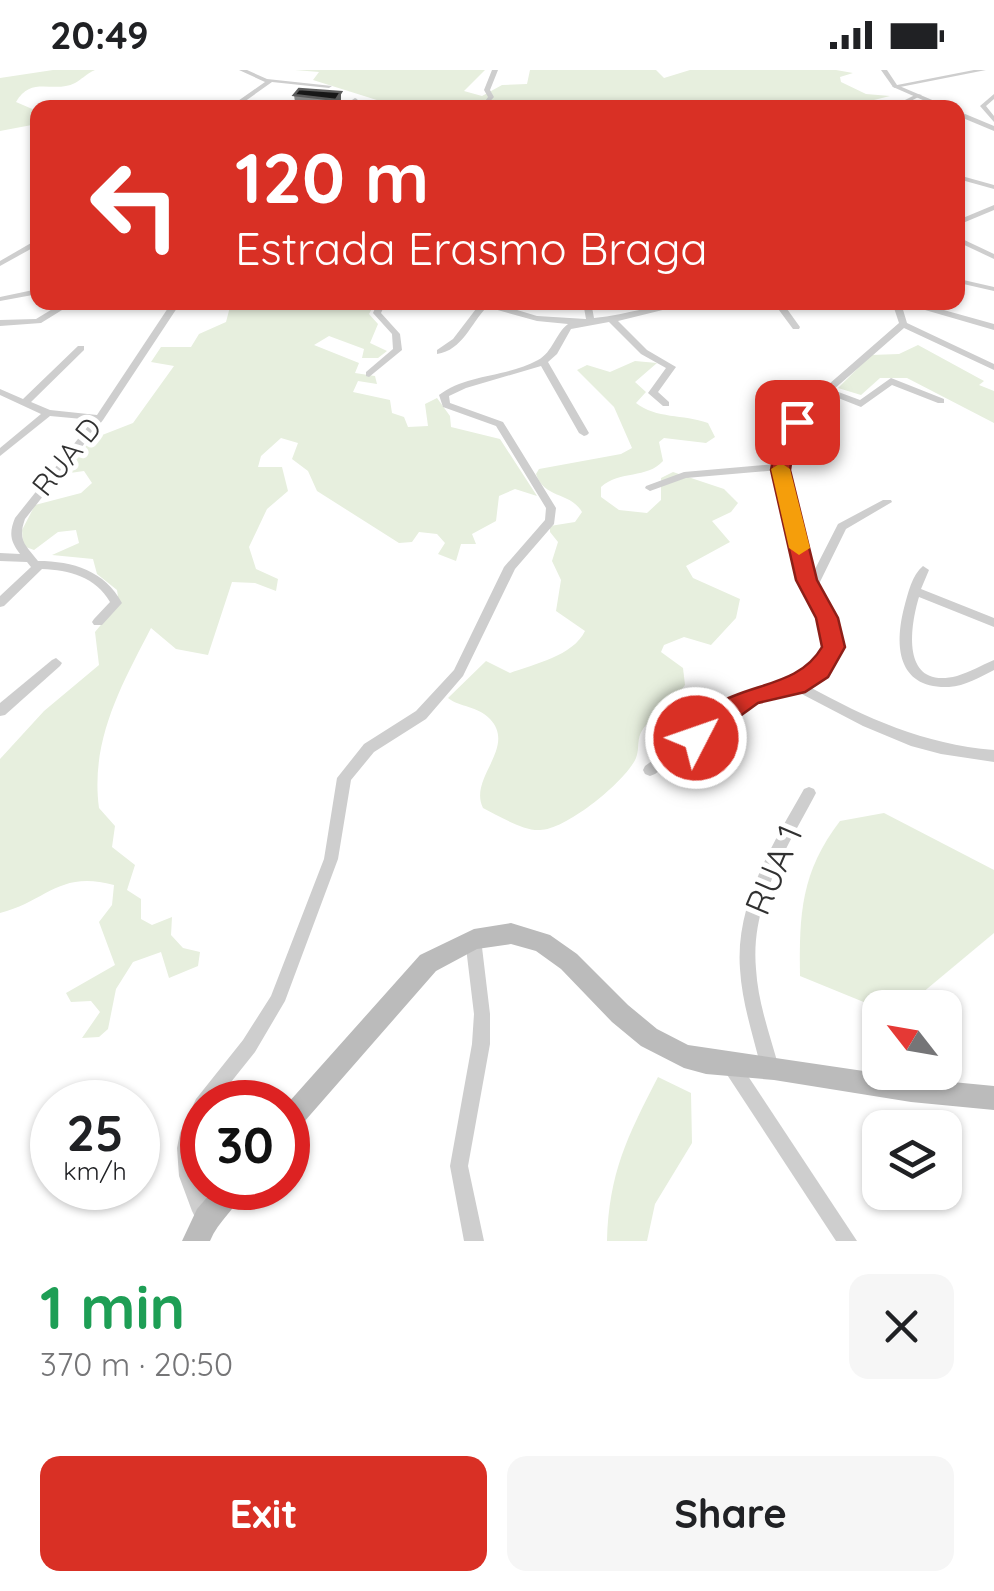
<!DOCTYPE html>
<html lang="en">
<head>
<meta charset="utf-8">
<style>
  :root { --surface:#fff; --page:#f6f6f6; --text:#202124; --muted:#757577; --accent:#d93025 }
  body { margin:0; font-family:Quicksand,sans-serif; background:var(--page); color:var(--text); height:100vh; display:flex; flex-direction:column; font-size:38px; white-space:nowrap }
  * { box-sizing:border-box; margin:0 }
  p { font-size:32px; color:var(--muted) }
  .icon { flex:none; width:55px; height:55px; fill:none; stroke:currentColor; stroke-width:2; stroke-linecap:round; stroke-linejoin:round }
  .map { position:relative; height:1171px; overflow:hidden }
  .panel { display:flex; flex-direction:column; background:var(--surface); flex:1 }
  .panel>* { flex:none }
  .top-card { position:absolute; left:30px; top:30px; width:935px; height:210px; border-radius:20px; box-shadow:0 2px 8px #0004; background:#d93025; color:#fff; overflow:hidden }
  .needle { width:65px; rotate:301deg }
  .fabs { position:absolute; left:862px; top:920px; display:grid; gap:20px }
  .fabs a { display:grid; place-items:center; width:100px; height:100px; border-radius:20px; background:var(--surface); box-shadow:0 2px 8px #0004; font-size:50px }
  .speed { position:absolute; left:30px; top:1010px; display:flex; gap:20px; font-size:50px; font-weight:700; text-align:center }
  .speed>* { display:grid; place-content:center; width:130px; height:130px; border-radius:50%; background:var(--surface); box-shadow:0 2px 8px #0004; line-height:1 }
  .speed small { font-size:25px; font-weight:400 }
  .speed .limit { border:15px solid #d22; background:#fff; color:#111 }
  .pin { position:absolute; display:grid; place-items:center; width:85px; height:85px; color:#fff; margin:-42px; border-radius:20px; box-shadow:0 5px 15px #0006 }
  .me { position:absolute; width:110px; margin:-55px; rotate:49deg; stroke-linejoin:round; filter:drop-shadow(0 0 8px #0008) }
  .turn { display:flex; align-items:center; gap:35px; height:210px; padding:0 40px; font-size:45px }
  .turn .icon { width:130px; height:130px; stroke-width:2.5 }
  .turn b { display:block; font-size:70px; line-height:85px }
  .round { display:grid; place-items:center; flex:none; width:105px; height:105px; border-radius:20px; background:var(--page) }
  .summary { display:flex; align-items:center; justify-content:space-between; height:170px; padding:0 40px }
  h1 { font-size:60px; font-weight:700; line-height:75px; color:#1e9e55 }
  .action { display:flex; gap:20px; margin-top:auto; padding:20px 40px }
  .action a { flex:1; height:115px; border-radius:20px; background:var(--accent); color:#fff; font-size:40px; font-weight:700; line-height:115px; text-align:center }
  .action a+a { background:var(--page); color:var(--text) }
  .status { display:flex; justify-content:space-between; align-items:center; height:70px; padding:0 50px; background:var(--surface); direction:ltr }
  .status svg { height:28px; fill:currentColor }
  .map>svg:first-child { display:block }
  .green { fill:#e7efde }
  .lines { fill:none; stroke-linecap:round; stroke-linejoin:round }
  .minor { fill:#cecece; fill-rule:evenodd }
  .tertiary { fill:#cecece; fill-rule:evenodd }
  .secondary { fill:#bbb; fill-rule:evenodd }
  .wall { fill:#8c8c8c }
  .shaded-wall { fill:#5d5d5d }
  .building { fill:#181818; stroke:#5d5d5d; stroke-width:2.5 }
  .route { fill:#d93025; stroke:#8d1f18; stroke-width:2.5 }
  .slow { fill:#f59e0b }
  .labels { text-anchor:middle; stroke-width:10; stroke-linejoin:round; paint-order:stroke }
  .street-label { font-size:30px; fill:#313131; stroke:#fff }
  .near-street-label { font-size:35px; fill:#313131; stroke:#fff }
</style>
</head>
<body>
<div class="status"><b>20:49</b><svg viewBox="0 0 49 12"><path d="M0 12V9h3v3zM5 12V6h3v6zM10 12V3h3v9zM15 12V0h3v12zM26 1h20v11H26zM47 4h2v5h-2z"/></svg></div>
<div class="map">
<svg width="994" height="1171" viewBox="0 0 994 1171">
  <rect width="100%" height="100%" fill="#fff"/>
  <g class="green">
    <path d="M53,0H95C86,4 81,10 75,13C54,24 31,5 16,32L37,41V54L0,61V8Z"/>
    <polygon points="295,0 485,0 464,21 482,26 502,15 527,14 530,0 656,0 664,8 690,0 836,0 853,3 840,7 841,12 866,24 890,26 862,33 867,38 382,38 380,31 313,10 319,2"/>
    <path d="M231,233H375L369,244L378,254L370,273L387,281L378,288H362L364,279L329,266L314,275L359,293L355,303L375,306L377,314L358,311L353,322L390,330L392,343L404,347L408,357L428,356L425,334L437,328L450,346L451,357L500,369L537,426L515,419L499,426L496,451L472,464L476,474H461L456,491L438,484L445,473L437,464L419,462L412,472L399,473L317,421L308,401L292,389L298,373L281,368L261,386L258,397H282L288,421L267,439L249,477L256,499L278,509L276,521L255,513L232,512L208,585L176,579L151,558C121,616 90,671 99,738L115,756L112,777L135,795L127,820L141,829V849L152,855L172,847L171,865L183,878L200,882L198,896L169,908L161,882L133,892L116,919L108,959L99,967L82,968L100,942L91,931L71,932L66,923L115,895L99,852L112,835L114,815C59,800 47,831 0,843V689L44,641L99,595L95,562L119,533L117,520L97,504L93,489L52,485L79,473L76,460L58,462L34,480L23,476L22,460L35,435L81,423L92,413L84,401L63,404L92,369L133,353L174,296L151,292L161,277H191L199,264L226,252Z"/>
    <polygon points="918,275 984,311 979,315 994,321 994,353 907,308 880,308 861,325 838,318 871,285 899,284"/>
    <path d="M635,291L657,293L635,312L646,322L636,333C656,349 683,344 708,353L715,367L706,373L664,368L659,372L663,391C647,409 620,400 601,417V427L619,440L647,443L661,430V408L673,402L724,419L738,433L731,442L712,451L730,472L686,496L693,508L740,529L736,548L711,575L684,567L664,575L661,582L683,598L685,615C674,633 654,642 643,659C636,669 640,678 636,688C626,711 566,760 540,760C523,761 499,746 483,738C468,708 517,678 490,649C478,636 459,637 448,628L486,591L510,603C534,594 573,586 585,561L556,541L561,510L552,491L558,472L550,462V456L575,452L582,442C571,422 544,429 536,404L539,399L621,384L632,378L614,337L577,300L587,295L610,302Z"/>
    <path d="M884,743L994,800V863L910,933L871,935L800,906C799,844 801,802 840,751Z"/>
    <path d="M658,1007L691,1023L692,1073L655,1134L647,1171H607C609,1103 627,1067 658,1007Z"/>
  </g>
  <g class="lines">
    <g class="minor">
      <polygon points="239,0 247,0 267,9 332,16 329,18 272,12 244,32 317,38 240,35 236,38 228,38 265,12"/>
      <polygon points="492,0 498,0 490,20 494,27 486,36 483,34 488,27 484,20"/>
      <polygon points="974,0 986,0 895,18 892,16"/>
      <polygon points="917,24 922,25 898,38 889,38"/>
      <polygon points="994,24 994,29 986,36 994,46 994,52 980,36"/>
      <polygon points="355,28 357,29 363,38 357,38 352,30"/>
      <polygon points="958,105 994,115 994,119 958,109"/>
      <polygon points="994,135 994,140 958,155 958,150"/>
      <polygon points="958,167 994,184 994,189 958,172"/>
      <polygon points="38,169 38,175 0,196 0,191"/>
      <polygon points="959,209 994,217 994,221 959,213"/>
      <polygon points="38,219 38,224 0,231 0,227"/>
      <polygon points="64,232 75,232 41,253 0,256 0,250 36,249"/>
      <path d="M172,232H181L103,350L25,449C17,471 26,475 38,491C73,491 105,501 122,533L102,555H94L92,552L94,549L110,532C96,507 69,500 42,499L4,536L0,537V526L31,497L27,492L0,491V483L20,484C10,471 9,463 15,448L93,350L50,346L0,386V378L41,344L0,325V319L23,329L78,276H84V280L31,332L50,340L97,345Z"/>
      <polygon points="378,232 386,232 381,243 400,264 402,280 369,307 366,306 366,302 393,279 392,264 373,243"/>
      <path d="M476,232H490L537,246L586,249L583,232H591L594,248C628,245 661,232 695,232L618,251L647,280L676,297L658,322L669,332V336H663L648,323L666,298L641,284L609,252L571,259L557,284L548,292L589,363L587,365L584,366L579,363L541,296L466,318L449,326L450,333L503,352L556,438L554,454L515,499L463,606L426,649L374,682L351,710L338,789L285,931L255,982L215,1032H202C202,1051 196,1062 195,1080C194,1106 206,1125 216,1148L213,1155L206,1158L199,1155L192,1141L179,1106L177,1078L180,1063L196,1029L243,970L271,926L324,789L337,708L364,674L416,641L454,600L504,497L545,450L546,438L496,356L443,337L439,325C466,304 508,307 538,290C553,282 555,264 568,254L537,251L487,237C470,254 463,280 437,284V280L453,269L479,235Z"/>
      <polygon points="773,232 782,232 800,257 799,259 793,259"/>
      <path d="M892,232H915L994,254V260L901,233L907,253L994,294V300L904,258L833,320L860,330L891,308L944,329V333H938L892,315L861,337L828,324L812,339L785,387L812,505L838,454L883,430H891L892,432L846,459L817,518L838,562L835,589L806,615C868,649 923,674 994,680V692L941,684L911,676L863,656L796,621L756,629L655,704L650,706L645,704L643,700L645,696L747,621L793,612L823,587L826,562L801,510L778,400L686,408L650,421L645,418L646,416L684,402L776,394L775,387L805,335L899,253Z"/>
      <path d="M923,496L929,500L921,519L994,548V557L919,527C909,560 902,620 957,606C970,602 982,595 994,590V600C980,607 965,616 949,617C898,619 894,577 904,538C908,523 912,505 923,496Z"/>
      <polygon points="56,588 62,593 60,596 5,645 0,646 0,633 52,590"/>
      <path d="M809,717L814,719L816,723C787,778 750,833 756,899C758,933 770,965 779,998L776,1004L770,1007L764,1004L761,998C753,965 742,933 740,899C735,833 773,774 804,719Z"/>
      <polygon points="473,862 479,864 481,869 490,944 490,974 468,1096 484,1171 464,1171 450,1096 472,974 474,944 465,869 467,864"/>
      <polygon points="730,985 736,988 857,1171 836,1171 724,1000 721,994 724,988"/>
    </g>
    <g class="tertiary">
      <polygon points="881,0 887,0 897,15 951,38 941,38 893,17"/>
      <polygon points="958,41 994,56 994,61 958,46"/>
    </g>
    <g class="secondary">
      <polygon points="511,853 550,865 577,884 628,935 657,959 688,975 911,1008 994,1016 994,1040 911,1032 774,1010 706,1004 684,998 641,976 612,952 561,899 536,881 511,874 477,879 436,901 297,1060 288,1063 288,1033 420,885 474,859"/>
      <path d="M215,1118H245C237,1138 218,1151 210,1171H182L197,1139Z"/>
    </g>
  </g>
  <polygon class="wall" points="294,25 341,30 337,38 295,32"/>
  <polygon class="shaded-wall" points="341,22 341,30 337,38 336,30"/>
  <polygon class="building" points="299,19 341,22 336,30 294,25"/>
  <path class="route" d="M790,348L806,352L794,374L790,400L817,510L838,548L845,577L828,607L805,622L758,633L696,678L684,668C716,606 792,629 822,577L816,548L796,510L771,400L776,374Z"/>
  <polygon class="slow" points="781,393 790,399 810,478 799,485 789,478 771,399"/>
  <g class="labels">
    <g class="street-label">
      <text transform="translate(67 387) rotate(-51)" y="10">RUA D</text>
    </g>
    <g class="near-street-label">
      <text transform="translate(774 800) rotate(-67)" y="12">RUA 1</text>
    </g>
  </g>
</svg>
<div class="fabs">
<a><svg class="needle" viewBox="-14 -14 28 28"><path d="M0-13l5 13h-10z" fill="#e53935"/><path d="M0 13l5-13h-10z" fill="#757577"/></svg></a>
<a><svg class="icon" aria-label="layers" viewBox="0 0 24 24"><path d="M12 4l9 5-9 5-9-5zM3 14l9 5 9-5"/></svg></a>
</div>
<div class="speed"><div>25<small>km/h</small></div><div class="limit">30</div></div>
<div class="pin" style="left:797px;top:352px;background:#d93025"><svg class="icon" aria-label="arrive" viewBox="0 0 24 24"><path d="M6 21V4h12l-3 4 3 4H6"/></svg></div>
<svg class="me" style="left:696px;top:668px" viewBox="-20 -20 40 40"><circle r="17" fill="#d93025" stroke="#fff" stroke-width="3"/><path d="M0-11L8 9 0 5-8 9z" fill="#fff"/></svg>
<div class="top-card">
<div class="turn"><svg class="icon" aria-label="left" viewBox="0 0 24 24"><path d="M17 20v-9H6M10 6l-5 5 5 5"/></svg><div><b>120 m</b>Estrada Erasmo Braga</div></div>
</div>
</div>
<section class="panel">
<div class="summary"><div><h1>1 min</h1><p>370 m · 20:50</p></div><a class="round"><svg class="icon" aria-label="close" viewBox="0 0 24 24"><path d="M6 6l12 12M18 6L6 18"/></svg></a></div>
<div class="action"><a>Exit</a><a>Share</a></div>
</section>
</body>
</html>
